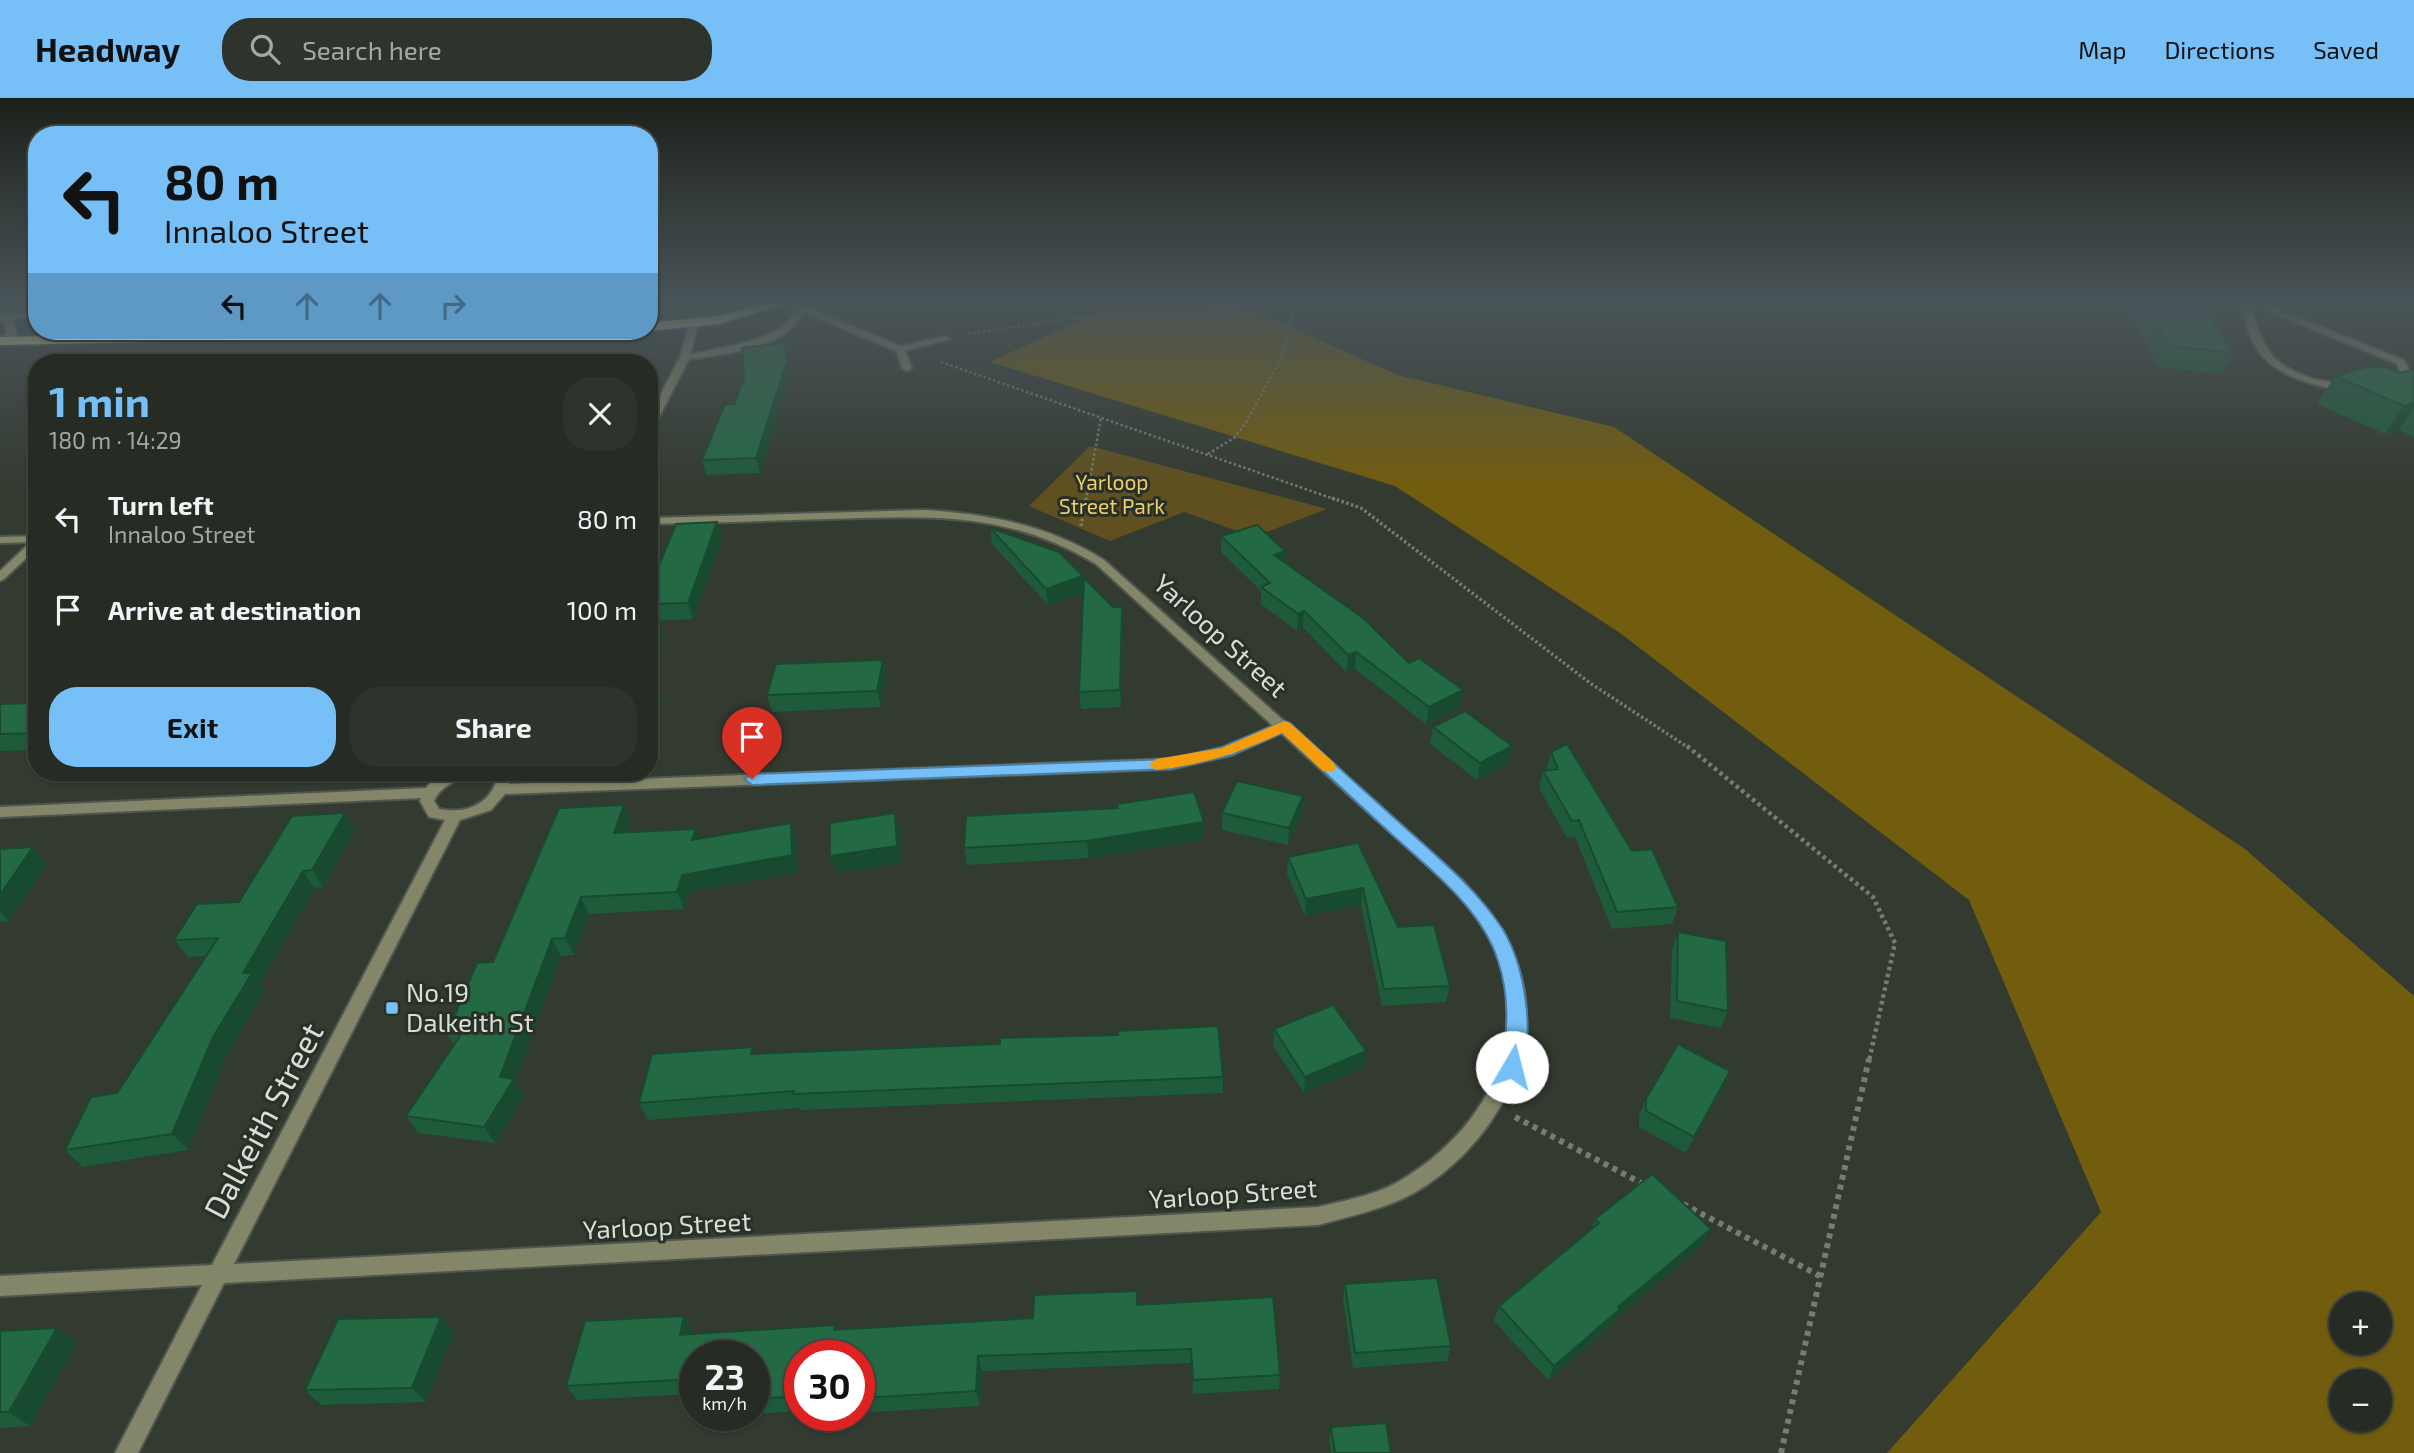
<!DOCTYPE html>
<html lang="en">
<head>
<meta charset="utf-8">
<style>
  :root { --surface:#262c24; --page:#2e342c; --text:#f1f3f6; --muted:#a4a7a6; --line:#424841; --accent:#76c0f7 }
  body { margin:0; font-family:"Exo 2",sans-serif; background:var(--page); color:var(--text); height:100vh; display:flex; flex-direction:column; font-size:26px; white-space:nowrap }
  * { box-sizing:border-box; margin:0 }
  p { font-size:23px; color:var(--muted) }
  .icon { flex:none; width:38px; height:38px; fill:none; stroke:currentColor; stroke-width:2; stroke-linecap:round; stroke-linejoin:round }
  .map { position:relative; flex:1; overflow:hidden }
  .sheet { position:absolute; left:28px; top:256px; width:630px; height:427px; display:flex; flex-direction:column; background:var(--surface); border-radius:28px; box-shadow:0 2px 5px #0004,0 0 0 2px var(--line) }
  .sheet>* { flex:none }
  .hud { position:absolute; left:28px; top:28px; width:630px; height:214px; border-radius:28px; box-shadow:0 2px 5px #0004,0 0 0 2px var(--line); background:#76c0f7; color:#111; overflow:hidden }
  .buttons { position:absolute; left:2329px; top:1194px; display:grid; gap:14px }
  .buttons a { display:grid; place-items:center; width:63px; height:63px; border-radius:50%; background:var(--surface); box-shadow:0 2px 5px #0004,0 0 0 2px var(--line); font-size:35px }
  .speed { position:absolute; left:679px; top:1242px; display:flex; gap:14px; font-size:35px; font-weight:700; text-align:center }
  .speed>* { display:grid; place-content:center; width:91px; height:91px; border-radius:50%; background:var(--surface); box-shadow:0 2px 5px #0004,0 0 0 2px var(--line); line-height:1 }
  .speed small { font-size:18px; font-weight:400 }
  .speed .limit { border:10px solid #d22; background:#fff; color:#111 }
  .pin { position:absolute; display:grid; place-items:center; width:60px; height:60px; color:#fff; margin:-72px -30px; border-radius:50% 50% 50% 0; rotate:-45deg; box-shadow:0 0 7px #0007 }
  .pin .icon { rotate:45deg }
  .me { position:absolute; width:77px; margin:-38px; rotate:8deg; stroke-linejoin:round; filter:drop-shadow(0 0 5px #0008) }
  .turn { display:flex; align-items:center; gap:24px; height:147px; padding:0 21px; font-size:32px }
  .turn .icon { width:91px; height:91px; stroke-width:2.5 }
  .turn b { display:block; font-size:49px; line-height:60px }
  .lanes { display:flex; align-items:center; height:66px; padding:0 21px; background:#0003; justify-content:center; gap:35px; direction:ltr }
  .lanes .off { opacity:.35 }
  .round { display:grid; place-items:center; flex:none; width:74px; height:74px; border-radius:28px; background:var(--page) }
  .headline { display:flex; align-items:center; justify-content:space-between; height:119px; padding:0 21px }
  h1 { font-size:42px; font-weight:700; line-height:52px; color:var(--accent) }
  .cta { display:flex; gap:14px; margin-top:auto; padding:14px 21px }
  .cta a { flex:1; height:80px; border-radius:28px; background:var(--accent); color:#111; font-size:28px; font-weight:700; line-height:80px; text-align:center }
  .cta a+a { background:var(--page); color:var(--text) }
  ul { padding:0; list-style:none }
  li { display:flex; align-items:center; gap:21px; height:91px; padding:0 21px }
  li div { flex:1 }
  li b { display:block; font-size:26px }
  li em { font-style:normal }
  header { display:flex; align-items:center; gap:42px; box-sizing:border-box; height:98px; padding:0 35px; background:var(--accent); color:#111 }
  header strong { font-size:33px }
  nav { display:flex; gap:38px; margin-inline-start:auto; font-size:24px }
  .search { width:490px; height:63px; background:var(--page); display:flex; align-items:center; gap:18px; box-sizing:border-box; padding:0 24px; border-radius:28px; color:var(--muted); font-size:26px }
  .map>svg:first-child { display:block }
  .green { fill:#60501f }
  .forest { fill:#725c0e; fill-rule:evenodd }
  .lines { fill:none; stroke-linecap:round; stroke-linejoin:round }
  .service-casing { stroke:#51574e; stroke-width:4 }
  .minor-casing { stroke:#51574e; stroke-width:4 }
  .trunk-casing { stroke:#51574e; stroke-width:4 }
  .path-far3 { stroke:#767b73; stroke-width:2.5; stroke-dasharray:2.5 2.5; stroke-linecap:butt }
  .path-far2 { stroke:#767b73; stroke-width:3.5; stroke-dasharray:2.5 2.5; stroke-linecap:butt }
  .path-far1 { stroke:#767b73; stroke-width:4.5; stroke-dasharray:3.5 3.5; stroke-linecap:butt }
  .path { stroke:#767b73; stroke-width:6; stroke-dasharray:5 5; stroke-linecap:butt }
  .service { fill:#838669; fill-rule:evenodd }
  .minor { fill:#838669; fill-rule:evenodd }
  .trunk { fill:#dce4a1; fill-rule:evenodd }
  .wall { fill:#1e5b3a }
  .shaded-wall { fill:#184a30 }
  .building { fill:#236a44; stroke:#184a30; stroke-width:2 }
  .route { fill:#76c0f7; stroke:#4d7da1; stroke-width:2 }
  .slow { fill:#f59e0b }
  .poi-dot { fill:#76c0f7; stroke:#293026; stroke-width:2.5 }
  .labels { text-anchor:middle; stroke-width:6; stroke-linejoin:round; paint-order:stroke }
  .far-park-label { font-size:21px; fill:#eece6c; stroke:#293026 }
  .street-label { font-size:26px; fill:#d9ddd7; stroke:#293026 }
  .poi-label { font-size:26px; fill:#d9ddd7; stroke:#293026; text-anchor:start }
  .near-street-label { font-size:32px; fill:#d9ddd7; stroke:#293026 }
</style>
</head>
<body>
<header>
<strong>Headway</strong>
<div class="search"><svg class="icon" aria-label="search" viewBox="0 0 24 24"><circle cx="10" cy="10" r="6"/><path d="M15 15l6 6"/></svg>Search here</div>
<nav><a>Map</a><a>Directions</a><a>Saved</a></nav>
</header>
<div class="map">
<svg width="2414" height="1355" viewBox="0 0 2414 1355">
  <rect width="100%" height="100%" fill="#333a30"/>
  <polygon class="green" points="1090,348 1327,411 1254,439 1184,414 1110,443 1029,408"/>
  <path class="forest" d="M1121,203H1231L1398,277L1614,329L2245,751L2414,898V1355H1887L2101,1114L1969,802L1620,535L1395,388L990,264ZM2342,1206H2380V1244H2342ZM2342,1283H2380V1321H2342Z"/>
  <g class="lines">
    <defs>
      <g id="service">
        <path d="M782,203H792L901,248L945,238L950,241L905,253L912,270L907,273L902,270L896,253L805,215C798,221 793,229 786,235C759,254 717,257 685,262L680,259L743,245L767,237L781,230L798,212L783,206Z"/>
        <path d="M2237,203H2257L2404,262L2413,279L2409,289L2404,292L2399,289L2403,279L2397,266L2250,206C2263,247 2268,267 2314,281C2326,284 2341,284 2351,290L2346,293C2309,287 2266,277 2250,238C2246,227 2246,212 2237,203Z"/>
        <polygon points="37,441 37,450 4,481 0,483 0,473 33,442"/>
      </g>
      <g id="minor">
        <polygon points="0,211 9,217 37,212 37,218 13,222 17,236 3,246 0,245 0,241 7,235 4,223 0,224"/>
        <polygon points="694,222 698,225 690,259 654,329 649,332 649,319 680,259 690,225"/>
        <path d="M924,412C989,416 1048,427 1104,462L1464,784C1487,811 1507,836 1518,869C1548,957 1489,1052 1414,1095C1385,1111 1350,1118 1318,1127L224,1185L138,1355H115L202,1187L0,1198V1178L212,1167L445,722L429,719L420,703L421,700L0,719V709L426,690C438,675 448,674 466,674C456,685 441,687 434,703L439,711C463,716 488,708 496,684L488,674H503L510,683L509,686L1171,661L1223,650L1273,628L1096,466C1007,412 926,418 826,421C767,423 708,425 649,426V420ZM1281,635C1321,672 1362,709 1403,745C1432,772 1466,799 1486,834C1542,928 1489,1029 1403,1081C1378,1097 1346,1102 1318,1109L234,1166L460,722L491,712L505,696L1171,671L1232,657Z"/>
        <polygon points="37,438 37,444 0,445 0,439"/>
      </g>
      <g id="trunk">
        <polygon points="774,203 794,203 719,226 649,233 649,225 718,218"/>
        <polygon points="330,233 512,233 506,237 0,247 0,239"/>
      </g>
    </defs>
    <use href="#service" class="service-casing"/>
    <use href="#minor" class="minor-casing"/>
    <use href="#trunk" class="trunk-casing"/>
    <g class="path-far3">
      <polyline points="968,236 1065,221 1248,212 1297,203"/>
      <polyline points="941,264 1337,402"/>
      <polyline points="1208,356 1234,340 1247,323 1283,256 1295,204"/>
      <polyline points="1086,402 1101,320"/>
    </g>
    <g class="path-far2">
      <polyline points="1332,400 1361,410 1590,585 1689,650"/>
      <polyline points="1081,428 1086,400"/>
    </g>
    <polyline class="path-far1" points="1687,648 1873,799 1895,845 1869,963"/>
    <g class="path">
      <polyline points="1515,1019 1647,1088"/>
      <polyline points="1683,1106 1820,1178"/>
      <polyline points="1781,1355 1869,961"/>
    </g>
    <use href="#service" class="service"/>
    <use href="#minor" class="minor"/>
    <use href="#trunk" class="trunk"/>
  </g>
  <g class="wall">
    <polygon points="872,203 912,203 894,211"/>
    <polygon points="2124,203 2201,203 2233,255 2221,276 2158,269"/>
    <polygon points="785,245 790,278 760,375 706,377 702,362"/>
    <polygon points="2414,271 2414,339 2399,332 2385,336 2317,306 2335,278 2400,275"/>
    <polygon points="717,424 722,440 693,521 658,523 663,539 649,576 649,492"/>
    <polygon points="990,430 1113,509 1122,509 1123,526 1121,609 1081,611 1079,594 1084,495 1048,507 992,446"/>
    <polygon points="1221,438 1285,465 1409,565 1463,592 1460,609 1426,626 1355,571 1346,574 1303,529 1297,533 1261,506 1261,493 1221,454"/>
    <polygon points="883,562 886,578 881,609 772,614 767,597"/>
    <polygon points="37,605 37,652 0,653 0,606"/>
    <polygon points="1433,629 1509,665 1477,682 1430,646"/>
    <polygon points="1551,654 1678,809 1672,826 1612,831 1575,739 1567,740 1539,690 1543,673 1548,673 1547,671"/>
    <polygon points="1303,698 1302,715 1288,747 1222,732 1222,715"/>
    <polygon points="1117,706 1204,724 1204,741 1089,760 967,767 964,750 1117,711"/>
    <polygon points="631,724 627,734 699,741 796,742 797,774 689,794 684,811 589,816 574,857 561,858 515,983 524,998 495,1045 418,1035 406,1018 454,947 447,936 493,864"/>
    <polygon points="355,732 323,789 314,790 260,886 265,892 227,956 188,1052 83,1069 65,1052 117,995 206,858 188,859 174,842 239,804"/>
    <polygon points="1358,745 1398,829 1450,888 1446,904 1382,908 1361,807 1305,818 1287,776 1288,759"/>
    <polygon points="0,751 47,766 9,823 0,824"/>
    <polygon points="1678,834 1728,913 1721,930 1670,920 1672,851"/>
    <polygon points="1274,931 1364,969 1304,995 1273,948"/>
    <polygon points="756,956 1223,979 1223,995 800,1012 799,1010 648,1022 639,1005"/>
    <polygon points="1723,990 1686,1055 1639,1029 1639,1017 1646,1001"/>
    <polygon points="1595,1121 1702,1147 1616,1220 1613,1226 1548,1282 1494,1223 1499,1208 1592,1131"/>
    <polygon points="1345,1186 1451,1248 1447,1263 1353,1270 1343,1201"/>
    <polygon points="1138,1207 1280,1277 1279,1291 1193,1296 1192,1265 982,1273 980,1308 870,1314 868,1308 859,1309 859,1258 800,1258 800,1313 754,1316 754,1258 695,1258 695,1296 577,1302 566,1288 684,1218 693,1233 692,1237 835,1227 837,1232 1033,1220"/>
    <polygon points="441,1219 454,1234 426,1304 321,1307 305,1292"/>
    <polygon points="0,1233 77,1244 30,1328 0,1330"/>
    <polygon points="1331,1329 1391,1355 1331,1355 1329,1343"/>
  </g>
  <g class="shaded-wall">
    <polygon points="893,203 912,203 894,211"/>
    <polygon points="785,245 790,278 760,375 756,360"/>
    <polygon points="611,255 614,264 606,264"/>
    <polygon points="2414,305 2414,309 2399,332 2385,336 2404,308"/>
    <polygon points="717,424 722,440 693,521 688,505"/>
    <polygon points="1285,453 1284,469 1274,457"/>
    <polygon points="1083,478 1084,495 1048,507 1046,491"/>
    <polygon points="1122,509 1123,526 1121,609 1120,592"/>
    <polygon points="1304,513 1303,529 1297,533 1298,516"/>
    <polygon points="658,522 663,539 649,576 649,543"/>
    <polygon points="1356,554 1355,571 1346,574 1348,557"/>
    <polygon points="883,562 886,578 881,609 877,593"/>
    <polygon points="657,585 663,602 649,620 649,595"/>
    <polygon points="1463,592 1460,609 1426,626 1429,609"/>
    <polygon points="1512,648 1509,665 1477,682 1480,665"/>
    <polygon points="1303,698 1302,715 1288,747 1289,730"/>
    <polygon points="624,707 631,724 621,752 614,735"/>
    <polygon points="345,715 355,732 323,789 312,772"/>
    <polygon points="895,715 899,732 901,765 835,775 830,758"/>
    <polygon points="1204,724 1204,741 1089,760 1087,743"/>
    <polygon points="791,725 796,742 797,774 689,794 684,811 677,794 682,777"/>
    <polygon points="696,731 702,748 692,742"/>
    <polygon points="33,749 47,766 9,823 0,813 0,797"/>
    <polygon points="303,773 314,790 260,886 265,892 227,956 188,1052 172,1036 213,939 243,875"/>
    <polygon points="1363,790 1361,807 1305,818 1306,801"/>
    <polygon points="581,799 589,816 574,857 565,840"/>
    <polygon points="552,841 561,858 515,983 524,998 495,1045 484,1029 500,979"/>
    <polygon points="1366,953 1364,969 1304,995 1305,979"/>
    <polygon points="1730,973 1723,990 1686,1055 1694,1039"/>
    <polygon points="1711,1131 1702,1147 1616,1220 1613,1226 1548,1282 1554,1268 1618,1209"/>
    <polygon points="684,1218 693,1233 689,1252 680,1237"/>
    <polygon points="441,1219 454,1234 426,1304 412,1290"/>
    <polygon points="57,1230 77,1244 30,1328 9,1314"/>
    <polygon points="978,1258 982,1273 980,1308 976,1293"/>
  </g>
  <g class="building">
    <polygon points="2145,203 2201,203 2233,255 2169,248"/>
    <polygon points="785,245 787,263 756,360 702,362 725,306 734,306 744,280 742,250"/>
    <polygon points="611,255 606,264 572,264 577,256"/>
    <polygon points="2367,269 2386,269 2400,275 2414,271 2414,305 2404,308 2335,278"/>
    <polygon points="717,424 688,505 649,506 649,492 676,426"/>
    <polygon points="1257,427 1285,453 1274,457 1363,520 1409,565 1419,560 1463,592 1429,609 1356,554 1348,557 1304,513 1298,516 1261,489 1270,485 1221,438"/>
    <polygon points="990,430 1059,454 1083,478 1046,491"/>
    <polygon points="1084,480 1113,509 1122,509 1120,592 1079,594"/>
    <polygon points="649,522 658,522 649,543"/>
    <polygon points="883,562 877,593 767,597 776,566"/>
    <polygon points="649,584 657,585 649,595"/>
    <polygon points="37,605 37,635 0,636 0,606"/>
    <polygon points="1465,613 1512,648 1480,665 1433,629"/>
    <polygon points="1567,646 1632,753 1652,751 1678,809 1617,814 1579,722 1572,723 1543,673 1558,671 1551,654"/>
    <polygon points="1237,683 1303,698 1289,730 1222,715"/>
    <polygon points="1194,694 1204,724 1087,743 964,750 966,718 1118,710 1117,706"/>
    <polygon points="624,707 614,735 696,731 692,742 791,725 792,757 682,777 677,794 581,799 565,840 552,841 500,979 514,981 484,1029 406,1018 462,935 447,936 477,865 493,864 559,710"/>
    <polygon points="345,715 312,772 303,773 243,875 252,875 213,939 172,1036 65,1052 91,999 117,995 218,840 174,842 197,806 239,804 292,718"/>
    <polygon points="895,715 897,748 830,758 830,725"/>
    <polygon points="1358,745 1398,829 1434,827 1450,888 1384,891 1363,790 1306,801 1288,759"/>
    <polygon points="33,749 0,797 0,751"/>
    <polygon points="1678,834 1726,843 1728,913 1677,903"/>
    <polygon points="1333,907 1366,953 1305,979 1274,931"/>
    <polygon points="1218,928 1223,979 793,996 794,993 639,1005 652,956 753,949 751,956 1000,946 1000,940 1118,937 1118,933"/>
    <polygon points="1678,946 1730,973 1694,1039 1646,1013 1646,1001"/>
    <polygon points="1652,1076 1711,1131 1618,1209 1620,1211 1554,1268 1499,1208 1599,1125 1595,1121"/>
    <polygon points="1437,1180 1451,1248 1355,1255 1345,1186"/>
    <polygon points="1137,1193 1137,1207 1273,1199 1280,1277 1193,1282 1191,1251 978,1258 976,1293 864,1300 865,1293 859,1294 859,1258 800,1258 800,1298 754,1301 754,1258 695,1258 695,1281 566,1288 585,1223 684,1218 680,1237 835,1227 834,1232 1033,1220 1034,1197"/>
    <polygon points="441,1219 412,1290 305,1292 338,1221"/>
    <polygon points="57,1230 9,1314 0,1314 0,1233"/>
    <polygon points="1386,1325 1391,1355 1335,1355 1331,1329"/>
  </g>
  <linearGradient id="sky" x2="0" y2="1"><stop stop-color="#1c201a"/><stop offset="0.52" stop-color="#4a5559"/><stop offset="1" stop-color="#4a5559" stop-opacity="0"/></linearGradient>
  <rect width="2414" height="393" fill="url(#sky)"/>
  <path class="route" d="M1284,623L1290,625C1329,661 1369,697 1409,733C1442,763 1477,792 1502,830C1524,865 1537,937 1519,975L1512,977L1505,975L1502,969C1507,932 1510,899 1498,863C1482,810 1428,770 1389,734C1353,701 1318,668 1282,635L1232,657L1171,671L752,687L744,681L752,676L1171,661L1222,649Z"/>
  <path class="slow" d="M1284,623L1290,625L1334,665L1336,669L1334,673H1323L1282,635C1237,655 1206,666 1156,672L1149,667L1156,661L1222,650Z"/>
  <rect class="poi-dot" x="385" y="903" width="14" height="14" rx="3.5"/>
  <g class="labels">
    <g class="far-park-label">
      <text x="1112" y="392">Yarloop<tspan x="1112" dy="24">Street Park</tspan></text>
    </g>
    <g class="street-label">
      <text transform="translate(1220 538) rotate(42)" y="9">Yarloop Street</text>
      <text transform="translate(1233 1096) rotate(-4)" y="9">Yarloop Street</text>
      <text transform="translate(667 1128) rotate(-3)" y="9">Yarloop Street</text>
    </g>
    <g class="poi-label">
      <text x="406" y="904">No.19<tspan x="406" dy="30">Dalkeith St</tspan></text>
    </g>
    <g class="near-street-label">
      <text transform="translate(264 1023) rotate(-62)" y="11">Dalkeith Street</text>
    </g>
  </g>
</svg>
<div class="buttons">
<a>+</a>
<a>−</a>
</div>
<div class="speed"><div>23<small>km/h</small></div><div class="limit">30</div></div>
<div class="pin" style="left:752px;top:681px;background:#d93025"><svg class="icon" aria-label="arrive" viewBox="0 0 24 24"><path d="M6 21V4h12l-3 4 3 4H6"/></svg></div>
<svg class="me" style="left:1512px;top:969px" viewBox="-20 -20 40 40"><circle r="19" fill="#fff"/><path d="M0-13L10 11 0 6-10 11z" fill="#76c0f7"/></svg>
<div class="hud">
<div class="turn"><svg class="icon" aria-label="left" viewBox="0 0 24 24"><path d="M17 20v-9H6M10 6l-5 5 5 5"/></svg><div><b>80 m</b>Innaloo Street</div></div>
<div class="lanes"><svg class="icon" aria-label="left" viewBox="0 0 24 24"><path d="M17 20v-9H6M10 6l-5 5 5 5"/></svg><svg class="icon off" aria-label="ahead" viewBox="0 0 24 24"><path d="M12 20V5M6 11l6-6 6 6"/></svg><svg class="icon off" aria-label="ahead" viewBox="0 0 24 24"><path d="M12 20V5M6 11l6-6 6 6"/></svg><svg class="icon off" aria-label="right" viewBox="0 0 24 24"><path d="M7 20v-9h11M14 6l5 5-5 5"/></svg></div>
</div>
<section class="sheet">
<div class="headline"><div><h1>1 min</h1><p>180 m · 14:29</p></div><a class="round"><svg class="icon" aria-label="close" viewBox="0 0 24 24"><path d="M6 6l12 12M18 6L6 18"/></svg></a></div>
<ul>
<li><svg class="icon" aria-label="left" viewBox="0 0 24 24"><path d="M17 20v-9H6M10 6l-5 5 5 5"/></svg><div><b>Turn left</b><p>Innaloo Street</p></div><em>80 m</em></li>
<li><svg class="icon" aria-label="arrive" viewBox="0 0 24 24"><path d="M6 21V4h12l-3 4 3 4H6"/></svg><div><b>Arrive at destination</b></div><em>100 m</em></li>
</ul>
<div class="cta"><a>Exit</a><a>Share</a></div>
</section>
</div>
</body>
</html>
